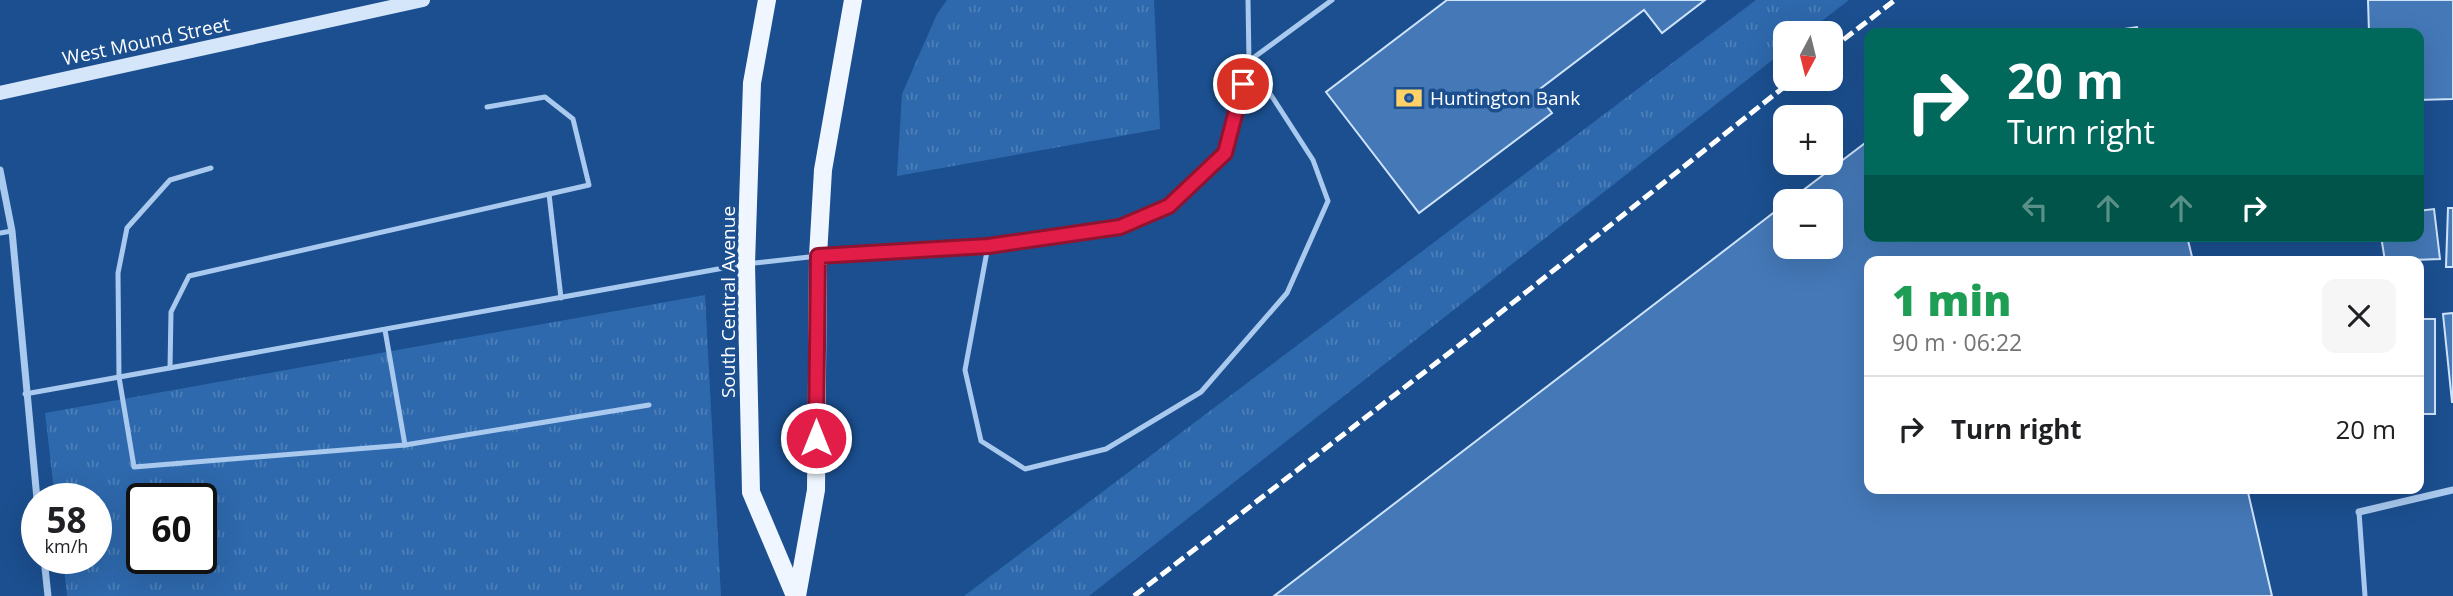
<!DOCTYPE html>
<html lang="en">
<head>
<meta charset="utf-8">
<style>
  :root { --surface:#fff; --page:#f6f6f6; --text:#202124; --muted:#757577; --line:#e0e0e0 }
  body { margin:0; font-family:"Open Sans",sans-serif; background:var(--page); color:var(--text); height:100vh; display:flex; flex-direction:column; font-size:26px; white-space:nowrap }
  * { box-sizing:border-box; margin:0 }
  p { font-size:23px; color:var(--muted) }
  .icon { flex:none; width:38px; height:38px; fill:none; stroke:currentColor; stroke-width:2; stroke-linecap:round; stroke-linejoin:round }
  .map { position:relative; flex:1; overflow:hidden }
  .drawer { position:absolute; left:1864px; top:256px; width:560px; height:238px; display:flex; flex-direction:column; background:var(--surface); border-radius:14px; box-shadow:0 7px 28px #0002 }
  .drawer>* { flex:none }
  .top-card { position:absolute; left:1864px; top:28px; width:560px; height:214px; border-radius:14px; box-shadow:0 7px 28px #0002; background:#00695c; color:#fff; overflow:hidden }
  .needle { width:46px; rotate:187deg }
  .fabs { position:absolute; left:1773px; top:21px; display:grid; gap:14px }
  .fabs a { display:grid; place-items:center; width:70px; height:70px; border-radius:14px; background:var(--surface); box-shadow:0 7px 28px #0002; font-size:35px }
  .speed { position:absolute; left:21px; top:483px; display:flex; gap:14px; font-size:35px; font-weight:700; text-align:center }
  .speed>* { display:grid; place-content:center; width:91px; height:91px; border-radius:50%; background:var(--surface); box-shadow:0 7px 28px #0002; line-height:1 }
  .speed small { font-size:18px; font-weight:400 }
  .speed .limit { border:4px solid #111; border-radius:10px; background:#fff; color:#111 }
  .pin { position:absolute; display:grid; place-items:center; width:60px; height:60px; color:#fff; margin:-30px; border:4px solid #fff; border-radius:50%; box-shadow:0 2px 7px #0007 }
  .me { position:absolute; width:77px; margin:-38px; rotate:0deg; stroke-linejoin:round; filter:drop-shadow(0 0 5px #0008) }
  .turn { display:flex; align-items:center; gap:24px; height:147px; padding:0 28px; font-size:32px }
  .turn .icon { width:91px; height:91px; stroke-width:2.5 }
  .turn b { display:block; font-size:49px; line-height:60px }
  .lanes { display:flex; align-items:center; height:66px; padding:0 28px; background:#0003; justify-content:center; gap:35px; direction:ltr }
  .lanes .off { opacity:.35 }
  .round { display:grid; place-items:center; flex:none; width:74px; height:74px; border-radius:14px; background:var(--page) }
  .overview { display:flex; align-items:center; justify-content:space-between; height:119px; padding:0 28px }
  h1 { font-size:42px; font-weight:800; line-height:52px; color:#1e9e55 }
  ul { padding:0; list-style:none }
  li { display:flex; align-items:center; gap:21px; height:105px; padding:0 28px; border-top:2px solid var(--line) }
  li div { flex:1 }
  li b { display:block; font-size:26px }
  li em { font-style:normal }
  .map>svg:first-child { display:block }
  .grass { fill:url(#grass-tufts); fill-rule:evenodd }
  .building { fill:#4478b7; stroke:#cfe3fa; stroke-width:2 }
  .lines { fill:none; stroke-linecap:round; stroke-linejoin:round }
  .lane { stroke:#a9c9ee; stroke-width:5 }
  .street { stroke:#a9c9ee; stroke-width:7 }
  .secondary { stroke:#d6e6fa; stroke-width:14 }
  .primary { stroke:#f0f6ff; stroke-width:18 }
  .rail { stroke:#fff; stroke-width:5; stroke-dasharray:12 5; stroke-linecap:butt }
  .route-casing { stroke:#92132f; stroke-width:18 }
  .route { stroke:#e11d48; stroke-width:12 }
  .labels { text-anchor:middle; stroke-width:7; stroke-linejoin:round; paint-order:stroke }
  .street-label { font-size:19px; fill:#fff; stroke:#1b4f8f }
  .poi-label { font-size:19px; fill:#fff; stroke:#1b4f8f; text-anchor:start }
</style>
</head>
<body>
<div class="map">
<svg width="2453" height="596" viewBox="0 0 2453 596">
  <defs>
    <pattern id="grass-tufts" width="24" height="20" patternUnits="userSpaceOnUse" patternTransform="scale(1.75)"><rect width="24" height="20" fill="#2e69ad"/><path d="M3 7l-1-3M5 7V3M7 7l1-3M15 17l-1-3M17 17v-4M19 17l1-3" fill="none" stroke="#4d80b9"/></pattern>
  </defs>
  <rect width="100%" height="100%" fill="#1b4f8f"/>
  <g class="grass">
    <polygon points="947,0 1154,0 1160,129 897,176 902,94 937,14"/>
    <polygon points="1756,0 1849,0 1806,33 1785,33 1785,50 1089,596 964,596"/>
    <path d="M705,295L721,596H67L63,558H96V499H55L45,413ZM142,499H201V558H142Z"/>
  </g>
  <g class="building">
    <polygon points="1447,0 1705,0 1662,33 1644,10 1536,92 1552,113 1419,213 1326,92"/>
    <polygon points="2368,0 2453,0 2453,99 2418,100 2418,33 2369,33"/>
    <polygon points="2137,27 2139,33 2097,33"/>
    <polygon points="1869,140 1869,236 2187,236 2193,261 1869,261 1869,488 2247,488 2272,596 1274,596 1785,204 1785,247 1830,247 1830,201 1789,201"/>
    <polygon points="2448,208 2453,208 2453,267 2446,267"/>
    <polygon points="2434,209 2440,259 2385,261 2381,236 2418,236 2418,211"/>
    <polygon points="2453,313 2453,402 2452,402 2443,314"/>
    <rect x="2418" y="319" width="17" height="95"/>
  </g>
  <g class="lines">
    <g class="lane">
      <polyline points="211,168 170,180 127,228 118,273 119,377 134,467 405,445 649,405"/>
      <polyline points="549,194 561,298"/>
      <polyline points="0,233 12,231"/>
      <polyline points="988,246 965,370 981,441 1025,469 1106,449 1201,392 1287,293 1328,201 1313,160 1249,61 1248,0"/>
      <polyline points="385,330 405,445"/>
      <polyline points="170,368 171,312 189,276 589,185 573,119 545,97 487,107"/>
      <polyline points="25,394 746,264 818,256 988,246 1120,227 1169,206 1225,153 1249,61 1332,0"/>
      <polyline points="2359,512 2365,596"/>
    </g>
    <g class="street">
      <polyline points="0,170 12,231 37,499"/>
      <polyline points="2359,512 2453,490"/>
      <polyline points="44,558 48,596"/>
    </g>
    <polyline class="secondary" points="0,93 423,0"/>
    <g class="primary">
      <polyline points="767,0 752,83 746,264 751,492 795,596"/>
      <polyline points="797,596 816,490 818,256 823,170 853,0"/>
    </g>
    <g class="rail">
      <polyline points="1830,50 1895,0"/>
      <polyline points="1134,596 1466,340 1794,79"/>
    </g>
  </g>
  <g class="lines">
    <defs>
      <polyline id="route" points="816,438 818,256 988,246 1120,227 1169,206 1225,153 1243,84"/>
    </defs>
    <use href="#route" class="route-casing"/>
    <use href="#route" class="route"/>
  </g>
  <defs>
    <symbol id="bank-bare" viewBox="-9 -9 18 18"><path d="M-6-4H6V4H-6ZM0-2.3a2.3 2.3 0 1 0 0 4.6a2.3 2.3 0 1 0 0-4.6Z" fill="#ffd166" stroke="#1b4f8f" stroke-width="2.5" paint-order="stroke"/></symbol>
  </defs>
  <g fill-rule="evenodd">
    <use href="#bank-bare" x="1390" y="79" width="38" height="38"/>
  </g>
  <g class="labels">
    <g class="street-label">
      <text transform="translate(146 41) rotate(-12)" y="7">West Mound Street</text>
      <text transform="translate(728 302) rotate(-90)" y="7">South Central Avenue</text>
    </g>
    <g class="poi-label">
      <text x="1430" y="105">Huntington Bank</text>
    </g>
  </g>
</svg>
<div class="fabs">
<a><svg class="needle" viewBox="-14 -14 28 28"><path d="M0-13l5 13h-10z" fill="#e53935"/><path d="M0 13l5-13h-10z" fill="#757577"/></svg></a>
<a>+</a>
<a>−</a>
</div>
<div class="speed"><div>58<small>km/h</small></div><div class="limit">60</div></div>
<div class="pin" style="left:1243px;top:84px;background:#d93025"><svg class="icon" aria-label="arrive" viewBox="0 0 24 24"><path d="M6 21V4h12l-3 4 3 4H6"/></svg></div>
<svg class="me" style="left:816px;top:438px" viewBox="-20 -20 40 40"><circle r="17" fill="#e11d48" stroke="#fff" stroke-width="3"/><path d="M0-11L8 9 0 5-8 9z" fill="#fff"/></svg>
<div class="top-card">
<div class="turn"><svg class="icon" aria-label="right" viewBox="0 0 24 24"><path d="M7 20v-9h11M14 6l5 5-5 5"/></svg><div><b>20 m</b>Turn right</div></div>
<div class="lanes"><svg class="icon off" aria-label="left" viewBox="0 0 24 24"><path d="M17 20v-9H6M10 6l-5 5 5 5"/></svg><svg class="icon off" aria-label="ahead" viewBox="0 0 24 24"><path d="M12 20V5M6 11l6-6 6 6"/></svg><svg class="icon off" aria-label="ahead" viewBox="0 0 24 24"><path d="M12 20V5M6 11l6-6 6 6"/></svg><svg class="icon" aria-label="right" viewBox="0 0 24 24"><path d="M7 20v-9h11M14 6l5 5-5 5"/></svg></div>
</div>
<section class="drawer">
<div class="overview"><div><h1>1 min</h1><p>90 m · 06:22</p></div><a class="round"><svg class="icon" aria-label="close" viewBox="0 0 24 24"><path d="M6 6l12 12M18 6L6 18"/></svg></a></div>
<ul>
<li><svg class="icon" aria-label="right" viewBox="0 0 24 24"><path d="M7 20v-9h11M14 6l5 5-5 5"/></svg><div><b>Turn right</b></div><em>20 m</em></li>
</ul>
</section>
</div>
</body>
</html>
